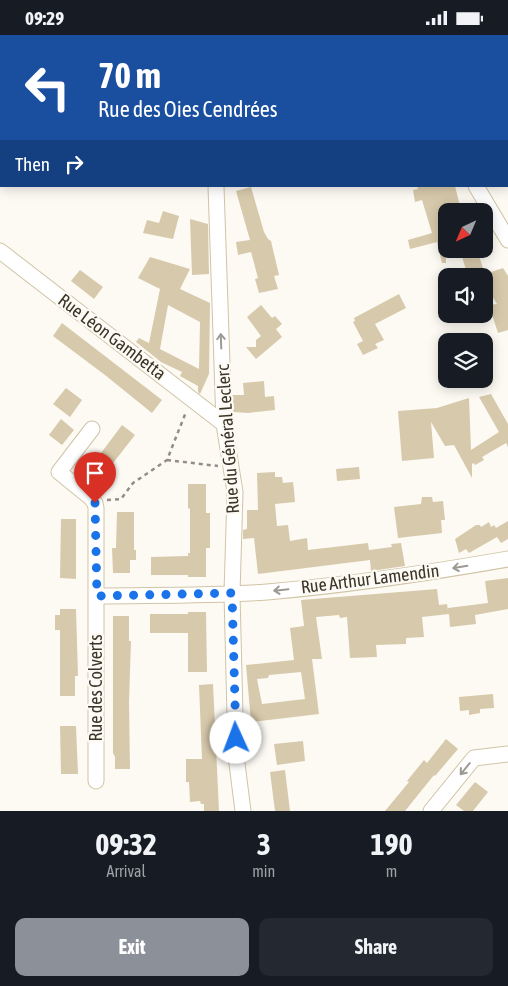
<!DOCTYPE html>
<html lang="en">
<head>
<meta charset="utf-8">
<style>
  :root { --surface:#171b24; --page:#242831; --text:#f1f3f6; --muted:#9ea1a6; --accent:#8c9099 }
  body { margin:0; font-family:"Asap Condensed",sans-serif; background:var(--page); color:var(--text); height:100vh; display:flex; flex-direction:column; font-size:19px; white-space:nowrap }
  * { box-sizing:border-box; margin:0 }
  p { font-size:16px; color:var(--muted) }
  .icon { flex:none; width:28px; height:28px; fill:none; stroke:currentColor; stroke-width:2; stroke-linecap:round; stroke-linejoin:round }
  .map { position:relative; height:776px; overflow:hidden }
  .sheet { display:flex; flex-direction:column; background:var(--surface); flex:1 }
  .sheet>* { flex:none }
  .guide { position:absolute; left:0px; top:0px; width:509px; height:152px; box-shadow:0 2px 12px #0003; background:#1a4fa0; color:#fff; overflow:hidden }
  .needle { width:32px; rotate:224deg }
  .buttons { position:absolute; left:438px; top:168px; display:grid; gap:10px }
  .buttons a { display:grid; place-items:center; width:55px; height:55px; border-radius:10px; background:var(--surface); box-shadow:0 2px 12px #0003; font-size:25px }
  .pin { position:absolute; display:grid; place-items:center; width:42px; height:42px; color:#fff; margin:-51px -21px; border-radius:50% 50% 50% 0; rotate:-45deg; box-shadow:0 0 5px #0007 }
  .pin .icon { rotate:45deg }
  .me { position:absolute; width:55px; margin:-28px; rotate:358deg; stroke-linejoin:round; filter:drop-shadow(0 0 4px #0008) }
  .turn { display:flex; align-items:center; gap:18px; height:105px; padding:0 15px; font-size:22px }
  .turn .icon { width:65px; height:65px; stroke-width:2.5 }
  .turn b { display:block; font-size:35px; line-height:42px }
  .then { display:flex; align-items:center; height:48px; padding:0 15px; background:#0003; gap:10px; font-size:19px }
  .eta { display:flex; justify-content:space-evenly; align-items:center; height:85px; text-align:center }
  .eta b { font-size:30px; font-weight:700; line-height:35px }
  .button { display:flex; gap:10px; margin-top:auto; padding:10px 15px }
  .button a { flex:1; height:58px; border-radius:10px; background:var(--accent); color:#fff; font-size:20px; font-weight:700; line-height:58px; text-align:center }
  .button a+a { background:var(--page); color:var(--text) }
  .status { display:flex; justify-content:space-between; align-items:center; height:35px; padding:0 25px; background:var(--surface); direction:ltr }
  .status svg { height:14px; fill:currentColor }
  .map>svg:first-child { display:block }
  .building { fill:#d7c9ab; fill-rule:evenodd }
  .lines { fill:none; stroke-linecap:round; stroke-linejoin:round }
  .minor-casing { stroke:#d1c4a6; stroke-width:17 }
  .path { stroke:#938e85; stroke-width:2.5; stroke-dasharray:4 4; stroke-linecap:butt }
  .minor { stroke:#fff; stroke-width:15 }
  .oneway { stroke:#9d9a94 }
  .route { stroke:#1a73e8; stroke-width:9; stroke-dasharray:0 16.2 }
  .labels { text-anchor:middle; stroke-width:4.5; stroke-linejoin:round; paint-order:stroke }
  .street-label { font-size:18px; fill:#3b3529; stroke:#fdfaf4 }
</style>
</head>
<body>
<div class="status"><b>09:29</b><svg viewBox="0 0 49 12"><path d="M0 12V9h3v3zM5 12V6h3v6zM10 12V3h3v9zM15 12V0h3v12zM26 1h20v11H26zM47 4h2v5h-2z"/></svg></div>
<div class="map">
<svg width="508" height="776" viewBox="0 0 508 776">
  <rect width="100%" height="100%" fill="#fdfaf4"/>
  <g class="building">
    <polygon points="417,151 455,151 461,175 446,176 445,179 446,228 442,228 437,207 410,214 408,205 432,198 422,165 415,167 413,155 418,154"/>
    <polygon points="251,152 264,197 268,204 271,206 279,240 274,241 278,254 259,258 255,244 258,243 251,217 238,220 236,207 250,205 236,156"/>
    <polygon points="163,176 179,181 173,204 143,198 147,185 159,188"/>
    <polygon points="190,184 208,189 209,239 192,240"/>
    <polygon points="478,217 484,237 468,241 462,222"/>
    <path d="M150,222L190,234L180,254L210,268L209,339L200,359L198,357V351L180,341L182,337L161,327L136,307L139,303L149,308L160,254L138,243ZM168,270L200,287L199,334L160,314Z"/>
    <polygon points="503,233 508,241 508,295 498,298 489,270 497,269 484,248 484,241 479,241"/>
    <polygon points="80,235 103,252 94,264 71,246"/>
    <polygon points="399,259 406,273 375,289 384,305 375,309 378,313 363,320 357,309 363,306 353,287 355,286 354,283"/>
    <polygon points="261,270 272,283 275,281 282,289 276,294 282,302 256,324 246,312 256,312 256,305 261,301 247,282"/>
    <polygon points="62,288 162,365 152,378 105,340 53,301"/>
    <polygon points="264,346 265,362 274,361 275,375 248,378 233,377 232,360 244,360 243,348"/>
    <polygon points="66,353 82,365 70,382 53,369"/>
    <polygon points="491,359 508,389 508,412 506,408 482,422 484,425 475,430 474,428 472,429 472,443 454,410 445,411 431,387 434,423 402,426 398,376 437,373 469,363 471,415 499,397 479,362"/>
    <polygon points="61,384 74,395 62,410 49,400"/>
    <polygon points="122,390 135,400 99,446 85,433 96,420 98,422"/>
    <polygon points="359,432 360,444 337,446 336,434"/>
    <polygon points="275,437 275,442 282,442 283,448 293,447 294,455 295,467 275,469 277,491 288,490 290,506 307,503 308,515 368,508 369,515 392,512 391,509 401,508 405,531 371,536 370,525 258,539 254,503 243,504 243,495 247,494 247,475 258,475 257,438"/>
    <polygon points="188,449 206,449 206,478 210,478 210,513 206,513 206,542 188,542 188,540 151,540 151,522 188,521 188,518 190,518 190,474 188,473"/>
    <polygon points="422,462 432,462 433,467 443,466 445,485 441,485 442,498 398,503 394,472 421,469"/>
    <polygon points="117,477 134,477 134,515 136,515 136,525 130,525 130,538 113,538 112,513 116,513"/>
    <polygon points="61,484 76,484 76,544 60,543"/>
    <polygon points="508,486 508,504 501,508 497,502 469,518 466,514 459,518 455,504 476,490 480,490 481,492 489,487 491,492 494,490 496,493"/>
    <path d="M508,543V574L475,580L476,589L450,592L449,579L422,582L424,602L406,603V609L376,610L377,622L350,623L347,582L340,583L339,580L316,582L322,624H312L319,679L251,687L246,630L294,625L290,593L304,591L301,565L437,554L439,570L447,569L448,575V573L488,568L485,546ZM301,637L305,664L262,669L257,644L268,643L269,640Z"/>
    <polygon points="60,574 76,574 78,641 75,641 75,661 60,661 60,595 55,595 55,580 60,580"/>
    <polygon points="188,577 206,577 207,637 188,637 188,598 150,598 150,579 188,579"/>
    <polygon points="113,581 129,581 129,606 131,606 129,667 130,734 115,734 115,722 113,718"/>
    <polygon points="213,649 219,776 204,776 204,769 201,769 200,766 190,767 189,747 186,747 186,724 202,724 199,650"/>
    <polygon points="493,659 494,673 480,674 480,678 469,680 469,675 460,676 459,662"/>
    <polygon points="60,691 76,691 78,739 61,739"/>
    <polygon points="446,704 458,714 435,741 434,740 405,776 385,776 409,747 407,746 424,725 427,728"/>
    <polygon points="303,706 305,726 277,730 274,709"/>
    <polygon points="285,735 290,776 275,776 270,737"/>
    <polygon points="475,747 488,757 473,776 464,776 456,770"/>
  </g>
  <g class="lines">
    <defs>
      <g id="minor">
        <polyline points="196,0 196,1"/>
        <polyline points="386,0 386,1"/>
        <polyline points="216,151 224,389 235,457 232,559 236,721 243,776"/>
        <polyline points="476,151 508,205"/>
        <polyline points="0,216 224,389"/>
        <polyline points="92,394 59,437 91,463 95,468 96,473 96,746"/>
        <path d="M97,561C153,560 211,561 267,557C348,550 428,538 508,524"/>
        <polyline points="431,776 474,723 508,719"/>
      </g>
    </defs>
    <use href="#minor" class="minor-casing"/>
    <g class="path">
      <polyline points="167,425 218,431"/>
      <polyline points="107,465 121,464 133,448 167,425 186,377"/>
    </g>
    <use href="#minor" class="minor"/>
  </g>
  <defs><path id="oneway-shaft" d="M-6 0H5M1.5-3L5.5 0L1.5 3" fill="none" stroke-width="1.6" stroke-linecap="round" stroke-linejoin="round" transform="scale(1.25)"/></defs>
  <g class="oneway">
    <use href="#oneway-shaft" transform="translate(221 306) rotate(-92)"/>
    <use href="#oneway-shaft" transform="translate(460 532) rotate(171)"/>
    <use href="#oneway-shaft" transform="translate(281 555) rotate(174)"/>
    <use href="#oneway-shaft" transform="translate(465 734) rotate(129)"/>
  </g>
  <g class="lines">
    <polyline class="route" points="95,468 97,561 232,558 236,703"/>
  </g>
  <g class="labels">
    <g class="street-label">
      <text transform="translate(112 302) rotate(37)" y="6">Rue Léon Gambetta</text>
      <text transform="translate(228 404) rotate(-94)" y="6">Rue du Général Leclerc</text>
      <text transform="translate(370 544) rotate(-7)" y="6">Rue Arthur Lamendin</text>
      <text transform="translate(96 653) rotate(-90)" y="6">Rue des Colverts</text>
    </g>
  </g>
</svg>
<div class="buttons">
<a><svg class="needle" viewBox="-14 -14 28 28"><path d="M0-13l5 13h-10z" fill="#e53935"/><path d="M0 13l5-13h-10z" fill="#9ea1a6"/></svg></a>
<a><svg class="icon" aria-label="sound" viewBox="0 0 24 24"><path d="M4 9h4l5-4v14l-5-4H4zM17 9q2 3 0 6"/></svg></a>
<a><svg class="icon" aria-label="layers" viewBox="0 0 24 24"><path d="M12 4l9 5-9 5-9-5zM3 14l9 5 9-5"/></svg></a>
</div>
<div class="pin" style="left:95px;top:468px;background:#d93025"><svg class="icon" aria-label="arrive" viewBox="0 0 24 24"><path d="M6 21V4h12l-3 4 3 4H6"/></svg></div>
<svg class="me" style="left:236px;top:703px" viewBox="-20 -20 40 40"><circle r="19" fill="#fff"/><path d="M0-13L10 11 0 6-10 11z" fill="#1a73e8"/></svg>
<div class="guide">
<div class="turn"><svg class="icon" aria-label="left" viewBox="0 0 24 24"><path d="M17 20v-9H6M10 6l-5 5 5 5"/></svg><div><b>70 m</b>Rue des Oies Cendrées</div></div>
<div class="then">Then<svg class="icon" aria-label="right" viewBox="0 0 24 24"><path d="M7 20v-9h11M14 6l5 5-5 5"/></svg></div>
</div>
</div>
<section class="sheet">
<div class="eta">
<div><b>09:32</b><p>Arrival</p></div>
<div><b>3</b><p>min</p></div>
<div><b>190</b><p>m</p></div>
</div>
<div class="button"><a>Exit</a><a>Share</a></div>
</section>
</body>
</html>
